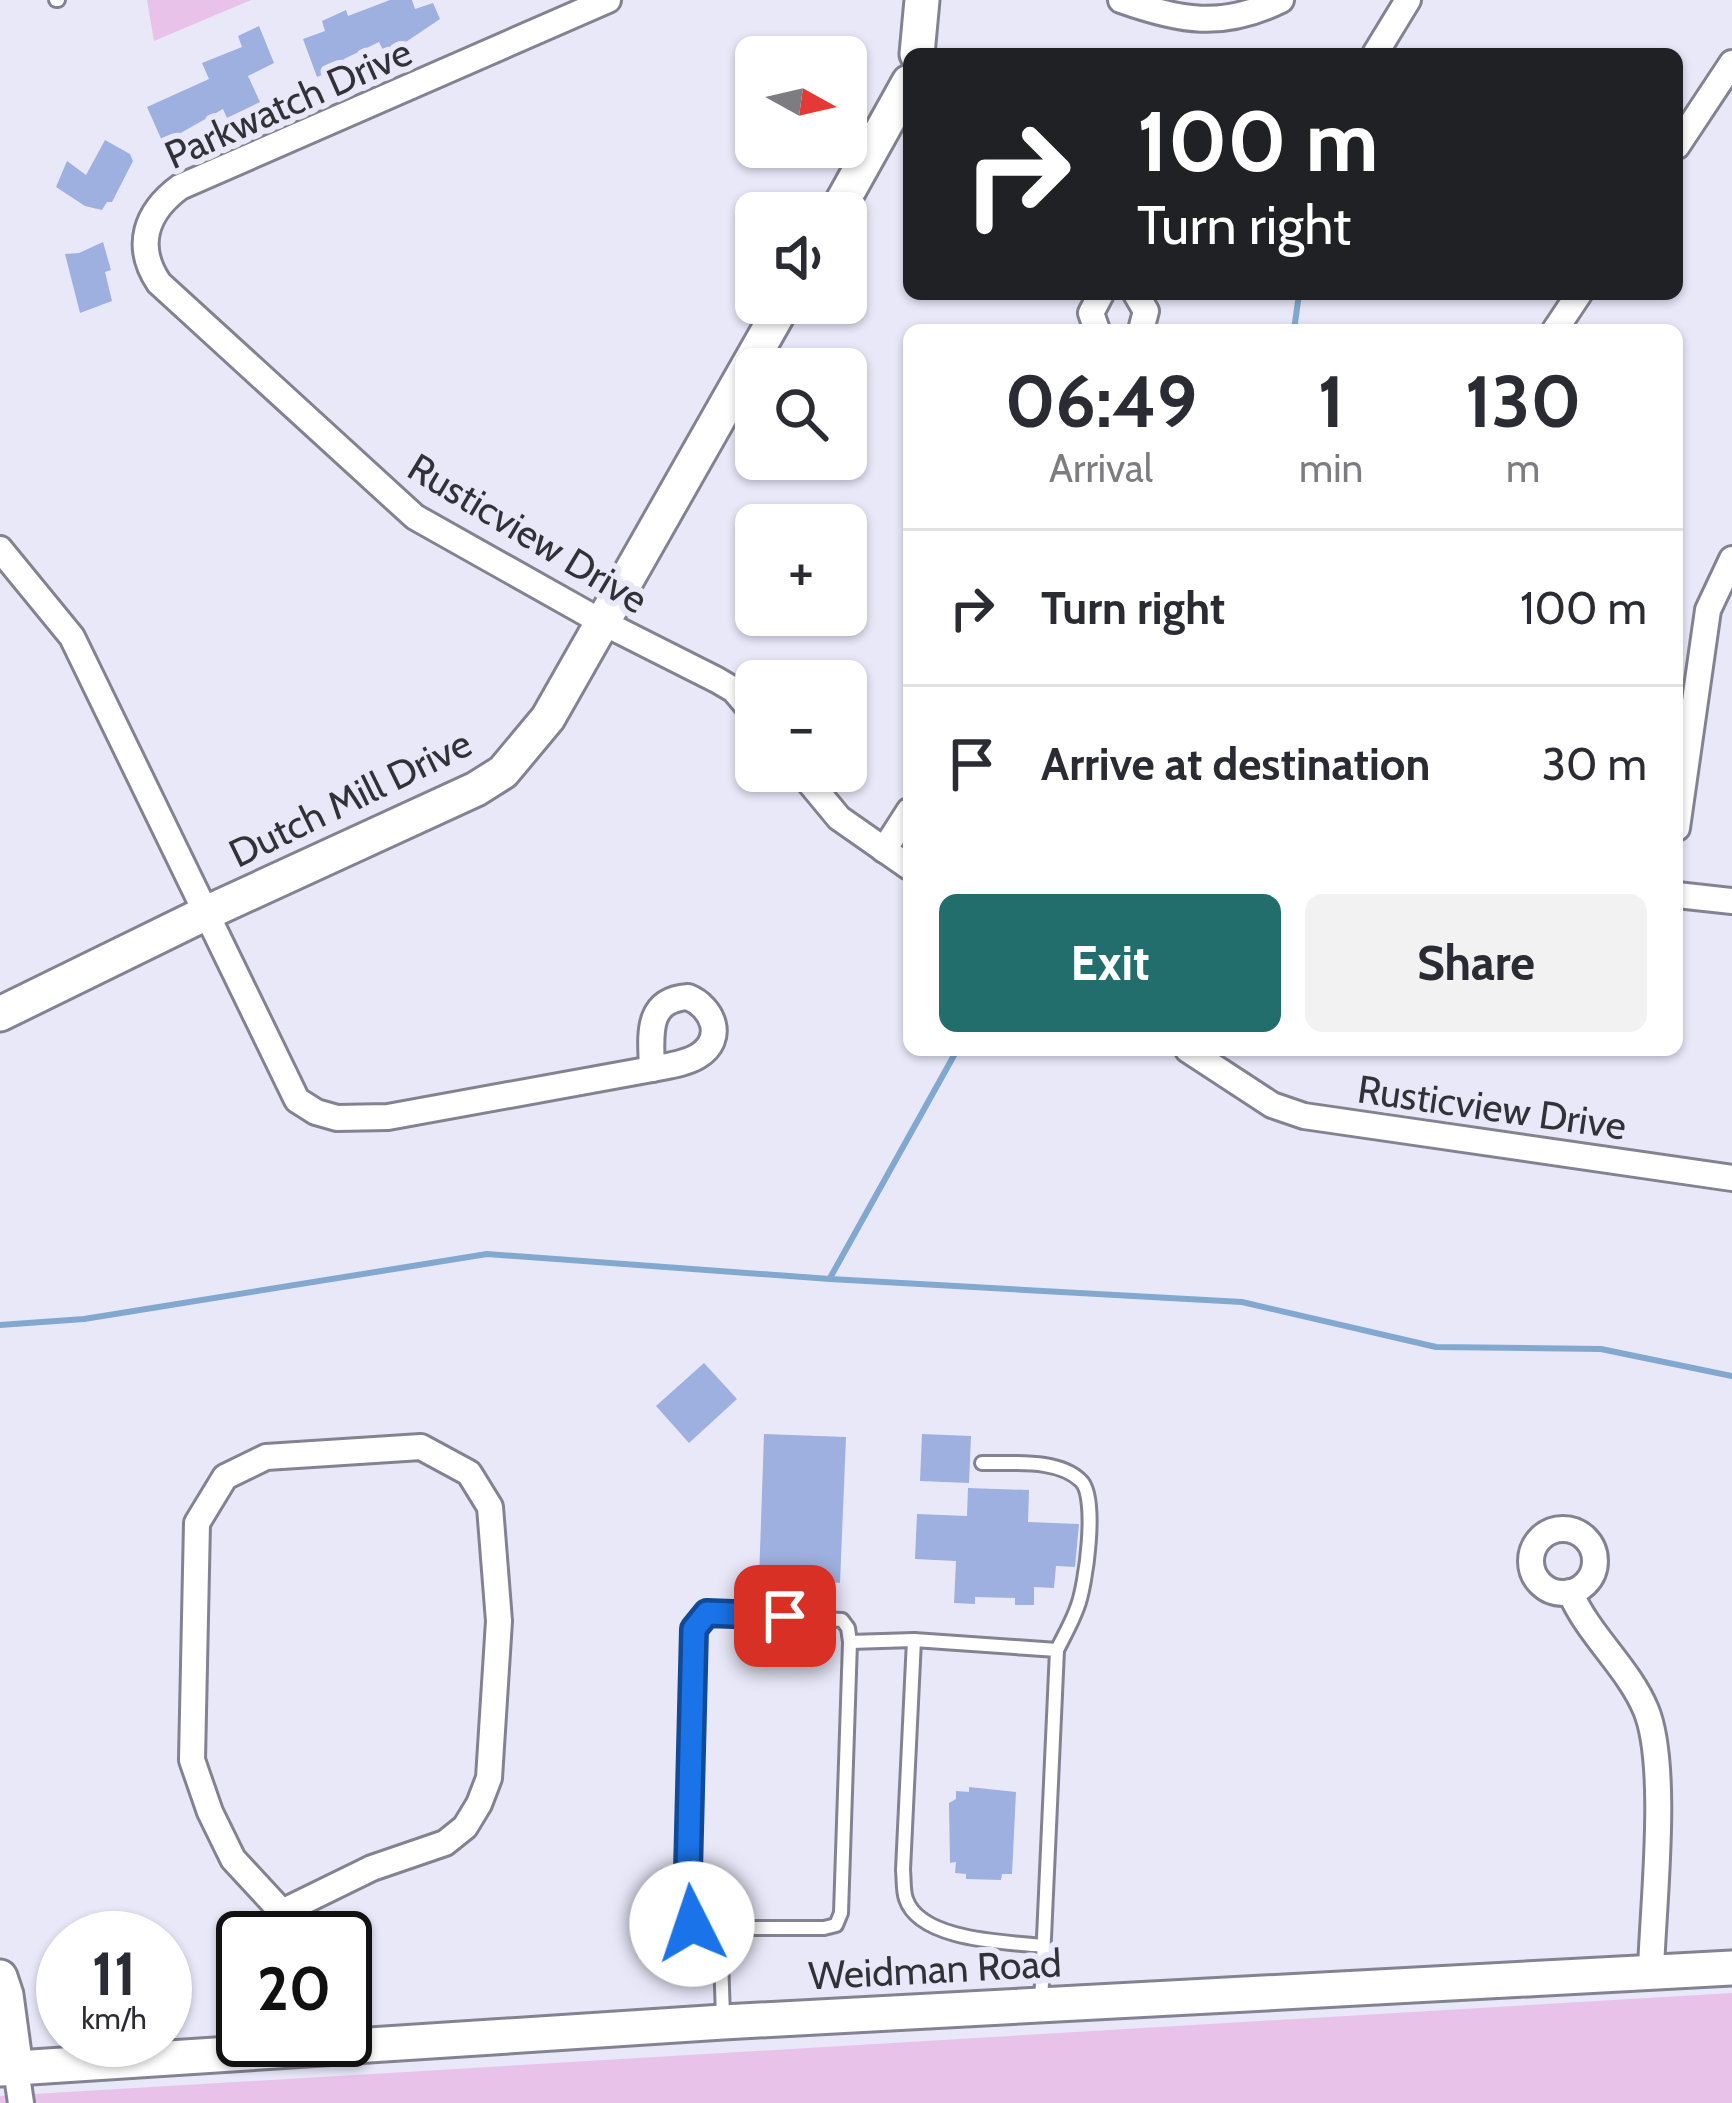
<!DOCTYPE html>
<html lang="en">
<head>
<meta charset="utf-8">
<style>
  :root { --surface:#fff; --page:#f2f2f3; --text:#2b2b33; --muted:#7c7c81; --line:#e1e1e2; --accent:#226e6c }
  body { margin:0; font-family:Cabin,sans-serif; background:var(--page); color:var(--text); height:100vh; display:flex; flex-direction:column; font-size:45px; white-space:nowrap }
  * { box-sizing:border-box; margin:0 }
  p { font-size:39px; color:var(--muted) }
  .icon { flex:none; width:66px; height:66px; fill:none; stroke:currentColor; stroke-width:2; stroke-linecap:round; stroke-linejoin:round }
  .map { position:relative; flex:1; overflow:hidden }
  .drawer { position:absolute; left:903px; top:324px; width:780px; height:732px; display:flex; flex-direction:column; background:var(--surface); border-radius:18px; box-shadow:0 3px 9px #0004 }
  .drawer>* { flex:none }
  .guide { position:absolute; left:903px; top:48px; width:780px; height:252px; border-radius:18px; box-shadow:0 3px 9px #0004; background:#202124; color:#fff; overflow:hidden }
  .needle { width:78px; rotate:98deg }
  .buttons { position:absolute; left:735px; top:36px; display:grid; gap:24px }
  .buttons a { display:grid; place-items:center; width:132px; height:132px; border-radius:18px; background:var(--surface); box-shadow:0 3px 9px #0004; font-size:60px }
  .speed { position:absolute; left:36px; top:1911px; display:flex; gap:24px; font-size:60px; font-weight:700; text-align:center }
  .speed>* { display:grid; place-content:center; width:156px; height:156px; border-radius:50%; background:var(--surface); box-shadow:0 3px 9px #0004; line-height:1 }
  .speed small { font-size:30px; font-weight:400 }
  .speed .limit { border:6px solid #111; border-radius:18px; background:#fff; color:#111 }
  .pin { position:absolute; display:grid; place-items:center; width:102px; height:102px; color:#fff; margin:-51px; border-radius:24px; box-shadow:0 6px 18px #0006 }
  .me { position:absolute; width:132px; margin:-66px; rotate:356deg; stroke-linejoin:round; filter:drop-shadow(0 0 9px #0008) }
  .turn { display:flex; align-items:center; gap:42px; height:252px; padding:0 36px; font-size:54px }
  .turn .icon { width:156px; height:156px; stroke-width:2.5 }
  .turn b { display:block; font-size:84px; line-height:102px }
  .eta { display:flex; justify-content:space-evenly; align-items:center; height:204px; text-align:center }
  .eta b { font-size:72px; font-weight:700; line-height:84px }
  .action { display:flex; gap:24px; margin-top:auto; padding:24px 36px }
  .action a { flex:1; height:138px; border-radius:18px; background:var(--accent); color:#fff; font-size:48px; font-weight:700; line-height:138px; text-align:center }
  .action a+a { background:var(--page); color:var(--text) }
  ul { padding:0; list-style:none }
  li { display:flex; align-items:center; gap:36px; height:156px; padding:0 36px; border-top:3px solid var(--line) }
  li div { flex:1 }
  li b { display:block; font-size:45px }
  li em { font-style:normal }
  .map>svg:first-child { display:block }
  .green { fill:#e9c2e9 }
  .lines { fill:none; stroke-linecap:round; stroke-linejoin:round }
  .stream { stroke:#82a8cf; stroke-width:6 }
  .building { fill:#9eb0df }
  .lane-casing { stroke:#838291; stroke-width:18 }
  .street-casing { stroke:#838291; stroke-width:30 }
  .secondary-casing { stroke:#838291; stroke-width:39 }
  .lane { stroke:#fff; stroke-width:12 }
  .street { stroke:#fff; stroke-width:24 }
  .secondary { stroke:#fff; stroke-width:33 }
  .route-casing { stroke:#114b97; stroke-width:30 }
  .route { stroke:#1a73e8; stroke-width:21 }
  .labels { text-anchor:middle; stroke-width:12; stroke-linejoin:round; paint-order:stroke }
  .street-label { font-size:39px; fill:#313137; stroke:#e9e8f9 }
</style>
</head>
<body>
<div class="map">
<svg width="1732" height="2103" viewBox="0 0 1732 2103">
  <rect width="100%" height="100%" fill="#e9e8f9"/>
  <g class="green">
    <polygon points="147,0 251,0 154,41"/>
    <polygon points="1732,1993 1732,2103 0,2103 0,2096"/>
  </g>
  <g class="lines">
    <g class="stream">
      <polyline points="1294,330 1299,294"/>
      <polyline points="830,1278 957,1050"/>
      <polyline points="0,1325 84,1319 487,1254 830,1279 1242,1302 1436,1347 1601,1349 1732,1376"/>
    </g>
  </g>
  <g class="building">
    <polygon points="390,0 412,0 415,9 433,3 440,19 397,48 383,50 379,42 344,59 345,65 317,77 303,39 325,31 322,21 346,10 348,16"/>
    <polygon points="259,26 274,63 248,76 260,102 227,118 223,109 163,143 147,107 209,79 202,63 242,47 238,36"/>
    <polygon points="105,140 130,154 133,161 112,202 107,202 102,210 85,206 56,187 67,161 86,175"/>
    <polygon points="103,242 111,270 105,272 112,301 80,313 65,254 79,253"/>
    <polygon points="704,1363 737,1399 689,1443 656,1406"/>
    <polygon points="764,1434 846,1437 840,1583 822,1582 821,1593 782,1592 782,1580 759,1580"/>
    <polygon points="922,1434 971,1436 969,1483 920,1481"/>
    <polygon points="968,1488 1029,1490 1028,1522 1079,1524 1075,1567 1056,1566 1054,1588 1034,1587 1034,1605 1015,1605 1015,1598 975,1597 975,1604 954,1603 956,1561 915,1559 917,1514 967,1516"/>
    <polygon points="969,1787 1016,1792 1012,1874 1002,1874 1001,1880 966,1879 966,1874 955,1873 956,1862 950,1863 949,1803 956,1799 956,1791 969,1792"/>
  </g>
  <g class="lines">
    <defs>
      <g id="lane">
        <polyline points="56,0 58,0"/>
        <path d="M982,1463C1012,1464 1058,1458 1081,1481C1098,1497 1086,1586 1077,1608C1072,1622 1064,1636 1057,1650"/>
        <polyline points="850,1642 914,1640"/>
        <polyline points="720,1928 692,1924 687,1912 694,1629 707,1613 842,1620 848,1628 850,1642 841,1913 836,1925 824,1928 720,1928 723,2017"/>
        <path d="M1041,2004L1057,1650L914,1640L903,1870C904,1879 903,1891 906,1899C920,1941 1007,1942 1044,1946"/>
      </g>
      <g id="street">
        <path d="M608,0L180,187C146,212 134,246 159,283L415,517L600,621L717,680L734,690L756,716"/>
        <path d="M1121,0C1180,21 1222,29 1281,0"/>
        <polyline points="1375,54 1408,0"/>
        <polyline points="1677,146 1732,63"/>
        <polyline points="1136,294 1146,311 1141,330"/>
        <polyline points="1097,330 1091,313 1101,294"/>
        <polyline points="1555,330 1579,294"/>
        <polyline points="0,549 72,637 297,1100 316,1112 337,1118 388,1117 652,1069"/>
        <polyline points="800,771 839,818 909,867"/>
        <polyline points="1677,828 1708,610 1732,559"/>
        <polyline points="884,850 909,811"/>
        <polyline points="1677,895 1732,901"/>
        <path d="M688,997C713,1007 726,1039 698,1056C685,1064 666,1066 652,1069C651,1036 645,1000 688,997Z"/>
        <polyline points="1188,1050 1272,1105 1304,1116 1732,1178"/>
        <circle cx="1563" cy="1561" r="32"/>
        <path d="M1570,1592C1589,1636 1628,1667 1646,1710C1669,1766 1653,1905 1651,1970"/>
        <polyline points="282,1912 372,1868 445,1843 465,1827 479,1804 489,1778 499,1621 490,1507 469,1473 421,1447 266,1457 225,1477 197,1523 192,1760 210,1812 233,1859 282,1912 298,1938"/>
        <polyline points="16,2069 21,2103"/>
      </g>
      <g id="secondary">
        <polyline points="917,54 922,0"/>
        <polyline points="836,213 909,82"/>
        <polyline points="0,1014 204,914 476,789 503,772 548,718 784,303"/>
        <polyline points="0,1977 6,1995 16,2069"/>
        <polyline points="0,2069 723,2022 1732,1968"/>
      </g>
    </defs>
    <use href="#lane" class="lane-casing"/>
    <use href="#street" class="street-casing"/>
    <use href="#secondary" class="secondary-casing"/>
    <use href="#lane" class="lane"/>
    <use href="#street" class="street"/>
    <use href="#secondary" class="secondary"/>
  </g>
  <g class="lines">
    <defs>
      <polyline id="route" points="692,1924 687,1912 694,1629 707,1613 785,1616"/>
    </defs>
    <use href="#route" class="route-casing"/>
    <use href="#route" class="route"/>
  </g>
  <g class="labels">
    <g class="street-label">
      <text transform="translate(288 103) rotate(-24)" y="14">Parkwatch Drive</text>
      <text transform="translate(528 533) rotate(31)" y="14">Rusticview Drive</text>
      <text transform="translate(350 798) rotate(-26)" y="14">Dutch Mill Drive</text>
      <text transform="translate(1492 1107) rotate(8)" y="14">Rusticview Drive</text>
      <text transform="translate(935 1969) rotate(-3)" y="14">Weidman Road</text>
    </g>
  </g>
</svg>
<div class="buttons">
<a><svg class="needle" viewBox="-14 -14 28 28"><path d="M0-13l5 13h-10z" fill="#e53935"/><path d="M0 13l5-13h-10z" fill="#7c7c81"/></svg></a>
<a><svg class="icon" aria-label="sound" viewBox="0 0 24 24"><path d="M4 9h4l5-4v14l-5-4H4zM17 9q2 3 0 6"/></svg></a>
<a><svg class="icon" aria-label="search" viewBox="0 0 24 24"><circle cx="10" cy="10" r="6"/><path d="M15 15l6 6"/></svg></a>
<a>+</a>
<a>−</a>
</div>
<div class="speed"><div>11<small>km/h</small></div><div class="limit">20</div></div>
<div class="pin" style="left:785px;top:1616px;background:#d93025"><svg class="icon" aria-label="arrive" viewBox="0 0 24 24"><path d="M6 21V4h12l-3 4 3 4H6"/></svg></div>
<svg class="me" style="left:692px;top:1924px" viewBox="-20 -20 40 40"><circle r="19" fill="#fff"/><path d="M0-13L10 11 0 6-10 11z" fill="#1a73e8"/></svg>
<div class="guide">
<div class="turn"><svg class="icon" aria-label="right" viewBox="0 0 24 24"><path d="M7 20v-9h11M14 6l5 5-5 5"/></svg><div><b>100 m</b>Turn right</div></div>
</div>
<section class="drawer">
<div class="eta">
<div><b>06:49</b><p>Arrival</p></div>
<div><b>1</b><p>min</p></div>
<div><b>130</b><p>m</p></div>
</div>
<ul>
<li><svg class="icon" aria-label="right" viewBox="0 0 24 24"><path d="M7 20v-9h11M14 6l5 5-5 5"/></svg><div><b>Turn right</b></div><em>100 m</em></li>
<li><svg class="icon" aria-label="arrive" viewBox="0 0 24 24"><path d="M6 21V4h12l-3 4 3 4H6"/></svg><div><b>Arrive at destination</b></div><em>30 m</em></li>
</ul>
<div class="action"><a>Exit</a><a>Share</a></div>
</section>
</div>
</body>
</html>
